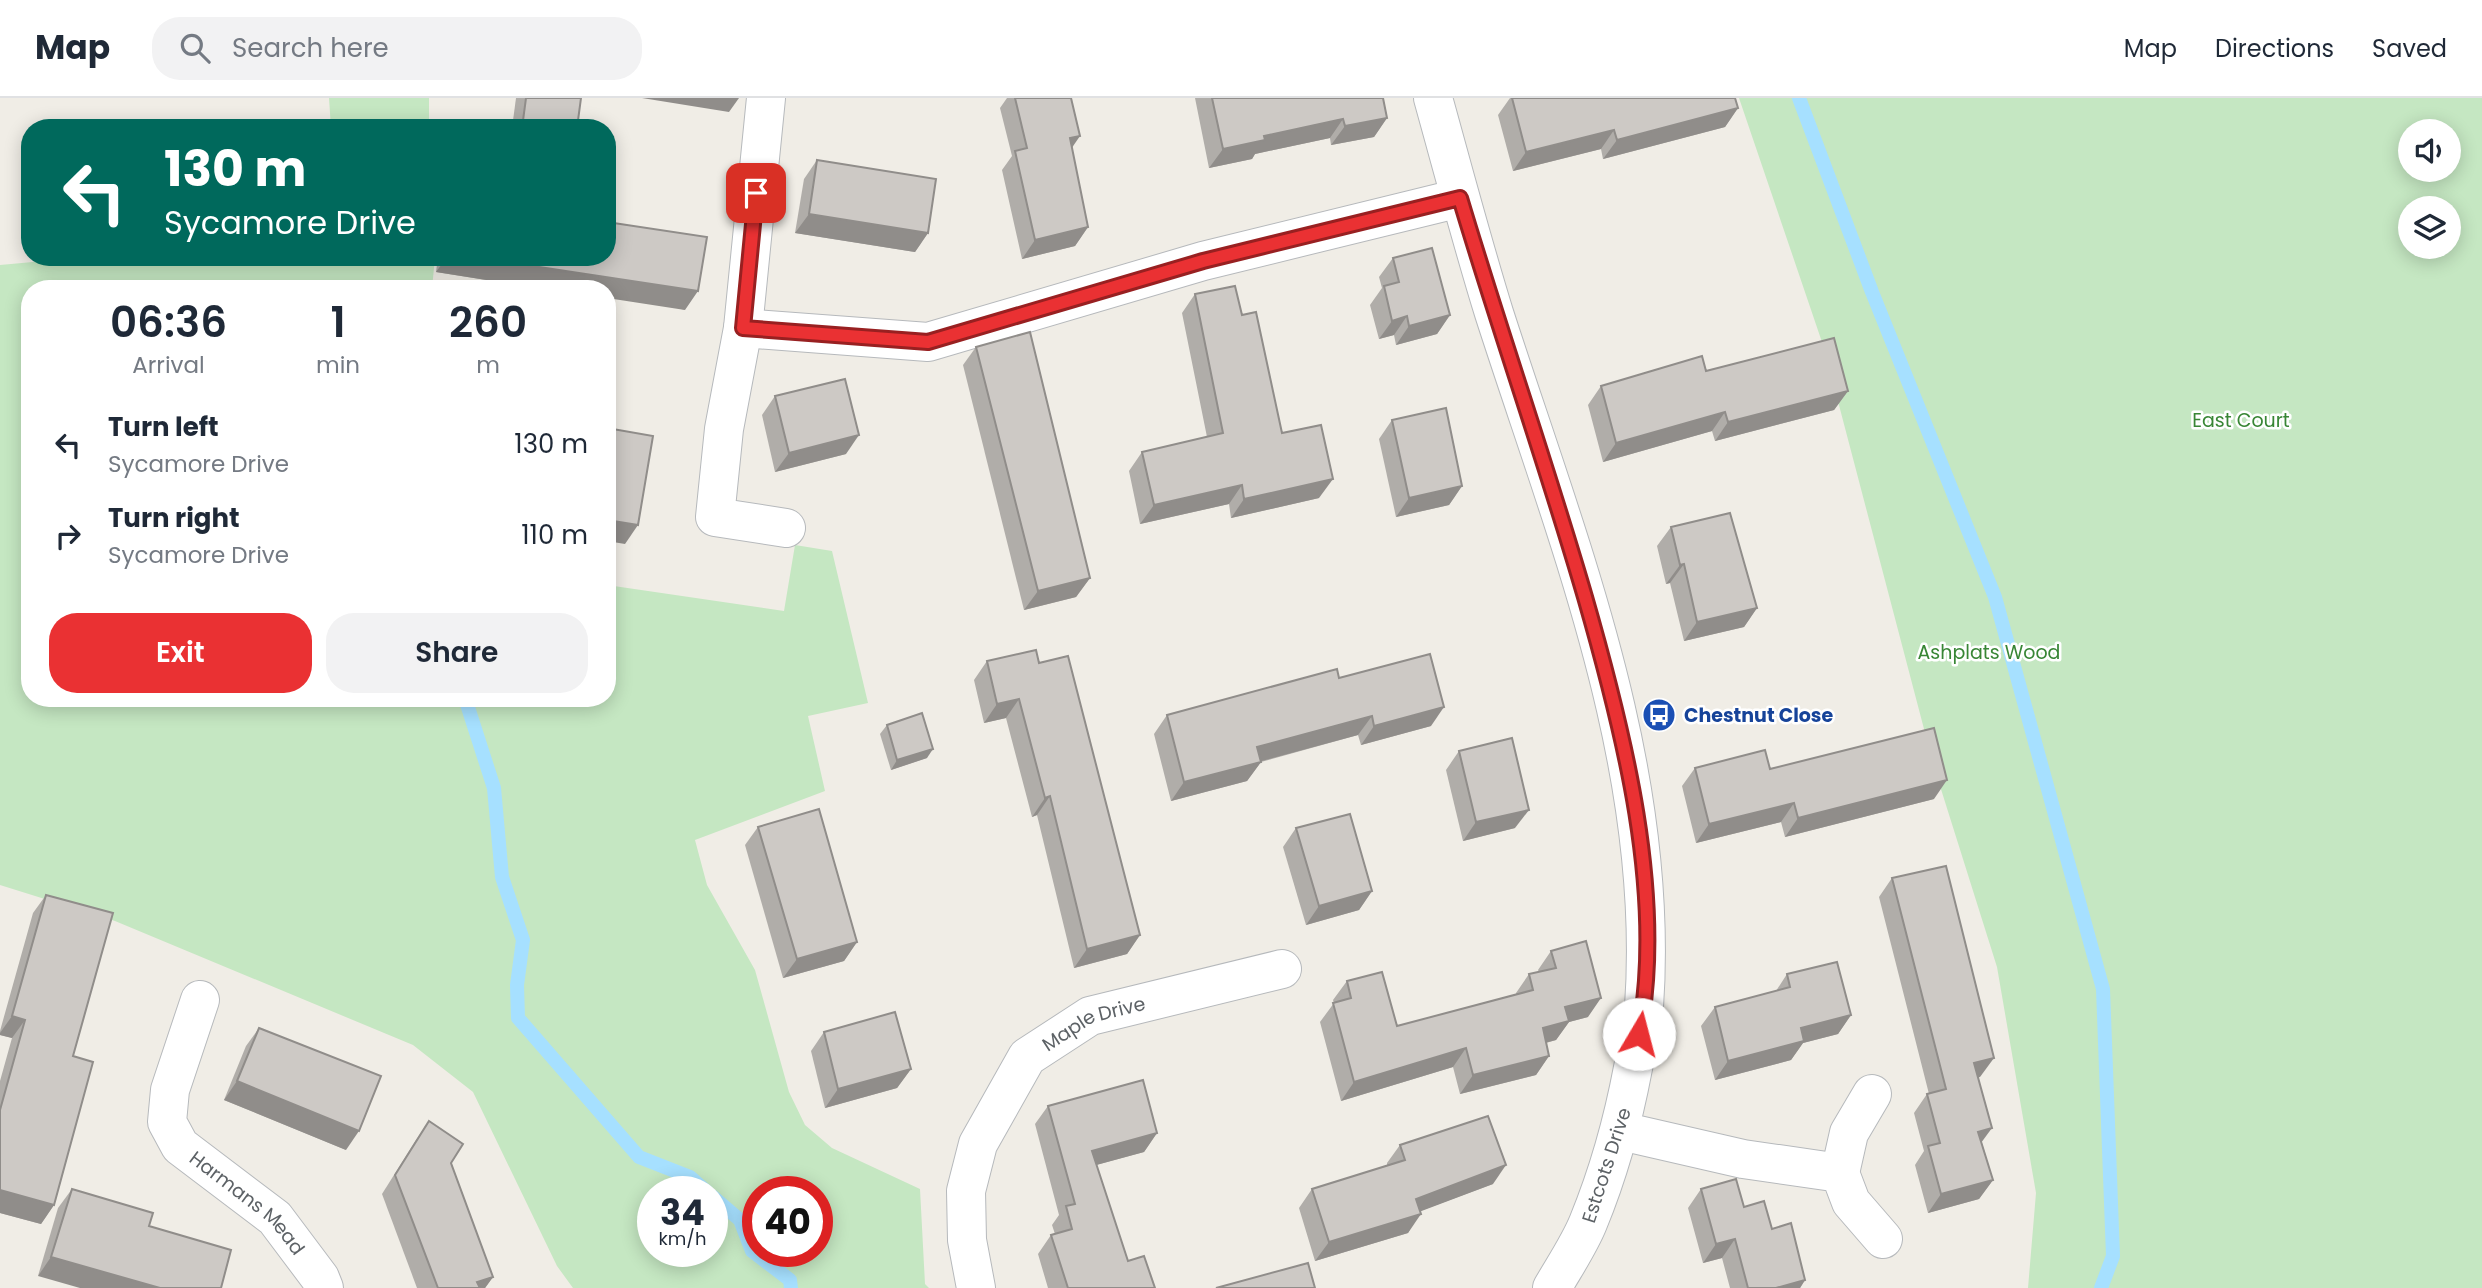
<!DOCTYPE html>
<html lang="en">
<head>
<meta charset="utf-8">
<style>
  :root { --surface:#fff; --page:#f2f2f3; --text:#1f2937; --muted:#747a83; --line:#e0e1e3; --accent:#ea3133 }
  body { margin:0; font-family:Poppins,sans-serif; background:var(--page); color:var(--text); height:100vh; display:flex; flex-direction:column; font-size:26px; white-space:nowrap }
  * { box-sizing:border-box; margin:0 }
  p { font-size:23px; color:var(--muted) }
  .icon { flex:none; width:38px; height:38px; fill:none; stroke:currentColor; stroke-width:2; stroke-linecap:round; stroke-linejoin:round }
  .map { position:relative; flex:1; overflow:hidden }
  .panel { position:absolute; left:21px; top:182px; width:595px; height:427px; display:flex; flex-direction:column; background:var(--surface); border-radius:28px; box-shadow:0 4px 18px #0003 }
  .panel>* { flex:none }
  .guide { position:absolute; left:21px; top:21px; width:595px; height:147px; border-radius:28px; box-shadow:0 4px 18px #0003; background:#00695c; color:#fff; overflow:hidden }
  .tools { position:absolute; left:2398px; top:21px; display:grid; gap:14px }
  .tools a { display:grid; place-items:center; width:63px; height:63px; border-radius:50%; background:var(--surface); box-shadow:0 4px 18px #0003; font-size:35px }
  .speed { position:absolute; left:637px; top:1078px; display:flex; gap:14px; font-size:35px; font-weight:700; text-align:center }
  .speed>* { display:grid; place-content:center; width:91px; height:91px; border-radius:50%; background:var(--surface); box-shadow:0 4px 18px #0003; line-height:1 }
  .speed small { font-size:18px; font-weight:400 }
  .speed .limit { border:10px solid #d22; background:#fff; color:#111 }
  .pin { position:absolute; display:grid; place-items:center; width:60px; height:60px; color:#fff; margin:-30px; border-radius:14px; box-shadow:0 4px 10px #0006 }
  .me { position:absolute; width:77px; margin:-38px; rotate:8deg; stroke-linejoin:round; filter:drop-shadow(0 0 5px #0008) }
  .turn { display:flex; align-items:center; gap:24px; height:147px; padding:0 28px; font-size:32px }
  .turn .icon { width:91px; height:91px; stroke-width:2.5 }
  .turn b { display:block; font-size:49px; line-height:60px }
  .eta { display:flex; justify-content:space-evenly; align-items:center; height:119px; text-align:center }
  .eta b { font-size:42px; font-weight:600; line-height:49px }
  .primary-button { display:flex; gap:14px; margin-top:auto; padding:14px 28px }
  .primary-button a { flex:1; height:80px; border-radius:28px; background:var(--accent); color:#fff; font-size:28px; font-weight:600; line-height:80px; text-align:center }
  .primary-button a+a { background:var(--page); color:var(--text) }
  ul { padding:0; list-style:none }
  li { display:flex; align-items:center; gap:21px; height:91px; padding:0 28px }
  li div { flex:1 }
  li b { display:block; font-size:26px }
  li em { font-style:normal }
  header { display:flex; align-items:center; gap:42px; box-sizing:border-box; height:98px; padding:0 35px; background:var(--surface); border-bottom:2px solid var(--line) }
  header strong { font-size:33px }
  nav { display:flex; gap:38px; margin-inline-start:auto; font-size:24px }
  .search { width:490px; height:63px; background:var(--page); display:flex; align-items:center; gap:18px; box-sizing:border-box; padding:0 24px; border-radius:28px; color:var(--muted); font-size:26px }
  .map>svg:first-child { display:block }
  .green { fill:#c5e7c2; fill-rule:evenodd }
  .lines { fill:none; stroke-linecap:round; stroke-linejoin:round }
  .stream { stroke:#a6e0ff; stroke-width:14 }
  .minor-casing { stroke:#b6b9bc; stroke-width:40 }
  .minor { stroke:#fff; stroke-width:38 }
  .wall { fill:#b0ada9 }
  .shaded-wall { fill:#908d8a }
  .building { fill:#cdc9c5; stroke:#908d8a; stroke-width:2 }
  .route-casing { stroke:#982021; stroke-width:18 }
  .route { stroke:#ea3133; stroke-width:12 }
  .labels { text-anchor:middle; stroke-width:5; stroke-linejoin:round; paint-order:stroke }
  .park-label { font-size:19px; fill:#388635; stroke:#fff }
  .transit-label { font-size:19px; font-weight:bold; fill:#164399; stroke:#fff; text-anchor:start }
  .street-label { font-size:19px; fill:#5d6266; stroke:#fff }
</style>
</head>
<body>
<header>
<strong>Map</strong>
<div class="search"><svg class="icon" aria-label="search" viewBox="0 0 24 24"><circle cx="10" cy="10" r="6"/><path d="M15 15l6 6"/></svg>Search here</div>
<nav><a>Map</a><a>Directions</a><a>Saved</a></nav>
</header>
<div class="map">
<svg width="2482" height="1190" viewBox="0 0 2482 1190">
  <rect width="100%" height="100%" fill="#f0ede6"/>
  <g class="green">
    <polygon points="329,0 429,0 429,30 331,30"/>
    <path d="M1739,0H2482V1190H2028L2036,1095L1997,869L1934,669L1824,250ZM2410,33H2448V72H2410ZM2410,110H2448V149H2410Z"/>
    <path d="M87,159H435L432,191H30V600H607V487L784,513L795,447L832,453L868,605L808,618L825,693L695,742L707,787L755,872L789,994L805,1027L832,1050L920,1091L925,1186L929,1190H573L557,1168L473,994L413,947L115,823L0,787V167ZM653,1094H712V1153H653ZM758,1094H817V1153H758Z"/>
  </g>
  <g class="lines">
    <g class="stream">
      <polyline points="1799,0 1872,194 1995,499 2103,891 2113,1158 2101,1190"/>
      <polyline points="465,600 494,690 502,779 523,842 517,887 518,920 639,1059 690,1079 707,1094"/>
      <polyline points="712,1098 740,1122 752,1153 790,1182 791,1190"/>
    </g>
    <defs>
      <g id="minor">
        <polyline points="766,0 743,230 724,331 715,419 786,430"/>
        <path d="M1433,0C1453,72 1472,144 1494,215C1566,439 1661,669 1644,909C1643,929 1637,950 1633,970C1623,1023 1609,1074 1588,1125C1579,1147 1564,1169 1552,1190"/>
        <polyline points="743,230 928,244 1203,163 1460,100"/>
        <path id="s1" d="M200,902L170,992L167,1024L180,1048L275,1120L320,1180L324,1190"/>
        <polyline points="1621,1033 1743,1061 1840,1075 1851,1104 1883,1141"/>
        <polyline points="1840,1075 1849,1035 1872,996"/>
        <path id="s2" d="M976,1190L967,1142L966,1093L978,1046L1027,959L1090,918L1282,871"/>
      </g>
    </defs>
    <use href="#minor" class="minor-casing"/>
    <use href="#minor" class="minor"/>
  </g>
  <g class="wall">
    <polygon points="516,0 581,0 577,30 512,30"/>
    <polygon points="1007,0 1071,0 1072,50 1088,129 1075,148 1022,161 1002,72 1012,58 1000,10"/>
    <polygon points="1195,0 1383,0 1387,20 1374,39 1331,47 1330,40 1255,56 1252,61 1209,70"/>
    <polygon points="1510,0 1735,0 1738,10 1725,29 1603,61 1601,51 1513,73 1498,17"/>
    <polygon points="817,62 928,135 915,154 795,135 804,81"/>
    <polygon points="438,159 607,159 685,212 607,191 544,191 436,174"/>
    <polygon points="1393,160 1450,217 1437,236 1396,247 1394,237 1379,241 1370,207 1382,190 1379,179"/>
    <polygon points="1195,196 1242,217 1282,335 1319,400 1231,420 1229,406 1140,426 1129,373 1142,354 1207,339 1182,215"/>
    <polygon points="976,249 1090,480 1076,499 1024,512 963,267"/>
    <polygon points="1706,273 1848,293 1834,312 1715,343 1712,333 1603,364 1588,307 1601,288"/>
    <polygon points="775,298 846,356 775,374 762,317"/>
    <polygon points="1392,322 1462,388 1449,407 1396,419 1379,341"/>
    <polygon points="1671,429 1757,510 1744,529 1684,543 1670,485 1666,486 1657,448"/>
    <polygon points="987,563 1039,565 1140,837 1127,856 1074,870 1037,717 1032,719 1006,620 984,625 974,582"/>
    <polygon points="1339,580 1431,628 1361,647 1358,637 1261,664 1247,683 1171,703 1154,636 1167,617"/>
    <polygon points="887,627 927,660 891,672 880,636"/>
    <polygon points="1459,653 1515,730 1463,743 1446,672"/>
    <polygon points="1695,670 1770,671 1934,701 1785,739 1781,724 1696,745 1682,688"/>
    <polygon points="758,729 857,844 844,863 783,880 745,747"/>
    <polygon points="1296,730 1372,793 1359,812 1306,827 1283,749"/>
    <polygon points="1892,780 1980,979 1978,979 1982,1045 1993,1082 1979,1101 1928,1115 1915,1067 1924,1053 1914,1015 1927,996 1929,996 1879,799"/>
    <polygon points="46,797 73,958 54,1107 41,1126 0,1115 0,983 12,940 0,937 0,933 33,815"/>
    <polygon points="1551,853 1588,919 1569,924 1556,942 1546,945 1549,958 1536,977 1460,996 1453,969 1341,1003 1320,924 1334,905 1333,902 1347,883 1397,928 1516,897 1516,895 1529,876 1539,874 1538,872"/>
    <polygon points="1787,876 1851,917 1838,936 1803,945 1791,962 1715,982 1701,928 1715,909 1776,893"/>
    <polygon points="259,930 346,1052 224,1002 246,948"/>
    <polygon points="824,934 911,971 897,990 825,1010 811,953"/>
    <polygon points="1048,1008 1157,1035 1144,1054 1096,1067 1128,1163 1155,1190 1048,1190 1038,1156 1051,1137 1055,1136 1052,1127 1059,1117 1035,1026"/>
    <polygon points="429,1023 451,1065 493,1179 485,1190 417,1190 382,1096 416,1042"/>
    <polygon points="1400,1047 1493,1086 1420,1113 1408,1135 1315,1163 1299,1110 1312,1091 1387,1068 1387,1065"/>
    <polygon points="72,1091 153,1115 38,1178 58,1110"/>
    <polygon points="1701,1091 1744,1109 1772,1131 1805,1182 1800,1190 1730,1190 1722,1160 1703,1165 1688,1110"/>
  </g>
  <g class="shaded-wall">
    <polygon points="642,0 739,0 729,14"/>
    <polygon points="1738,10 1725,29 1603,61 1617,42"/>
    <polygon points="1387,20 1374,39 1331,47 1345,28"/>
    <polygon points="1343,21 1330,40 1255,56 1252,61 1209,70 1223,51 1264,38"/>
    <polygon points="1614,32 1601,51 1513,73 1526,54"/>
    <polygon points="1080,38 1067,57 1070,40"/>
    <polygon points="809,116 928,135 915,154 795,135"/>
    <polygon points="1088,129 1075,148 1022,161 1035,142"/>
    <polygon points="447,159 474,159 698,193 685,212 607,200 607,191 544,191 436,174"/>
    <polygon points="1450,217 1437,236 1396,247 1409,228"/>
    <polygon points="1407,218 1394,237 1379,241 1392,223"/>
    <polygon points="1848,293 1834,312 1715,343 1728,324"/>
    <polygon points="1725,314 1712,333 1603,364 1616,345"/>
    <polygon points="859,337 846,356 775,374 789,355"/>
    <polygon points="1333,381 1319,400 1231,420 1244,401"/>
    <polygon points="1242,387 1229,406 1140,426 1154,407"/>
    <polygon points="1462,388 1449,407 1396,419 1409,400"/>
    <polygon points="607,422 638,427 625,446 607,443"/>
    <polygon points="1684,466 1670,485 1666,486 1680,467"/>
    <polygon points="1090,480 1076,499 1024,512 1038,493"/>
    <polygon points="1757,510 1744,529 1684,543 1697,524"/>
    <polygon points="1019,601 1006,620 984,625 997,606"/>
    <polygon points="1444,609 1431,628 1361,647 1374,628"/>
    <polygon points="1372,618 1358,637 1243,668 1257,649"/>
    <polygon points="933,651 927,660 891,672 897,662"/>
    <polygon points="1261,664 1247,683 1171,703 1184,684"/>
    <polygon points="1947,682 1934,701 1785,739 1798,720"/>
    <polygon points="1050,698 1037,717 1032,719 1045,700"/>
    <polygon points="1794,705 1781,724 1696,745 1709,726"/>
    <polygon points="1529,712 1515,730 1463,743 1476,724"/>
    <polygon points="1372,793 1359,812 1306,827 1319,808"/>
    <polygon points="1140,837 1127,856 1074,870 1087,851"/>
    <polygon points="857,844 844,863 783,880 797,861"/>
    <polygon points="1601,900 1588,919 1569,924 1556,942 1529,949 1543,930 1565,909"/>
    <polygon points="1851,917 1838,936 1803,945 1791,962 1715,982 1728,963 1801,930"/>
    <polygon points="12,918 25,922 12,940 0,937 0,935"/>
    <polygon points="1466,950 1453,969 1341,1003 1354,984"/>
    <polygon points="1549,958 1536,977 1460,996 1473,977"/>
    <polygon points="1994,960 1980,979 1961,984 1974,965"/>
    <polygon points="911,971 897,990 825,1010 838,991"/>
    <polygon points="237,983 359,1033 346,1052 224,1002"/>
    <polygon points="1992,1030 1978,1049 1978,1034"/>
    <polygon points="1157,1035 1144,1054 1078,1072 1092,1053"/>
    <polygon points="1506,1067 1493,1086 1403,1120 1416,1101"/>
    <polygon points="1993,1082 1979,1101 1928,1115 1941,1096"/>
    <polygon points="0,1092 54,1107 41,1126 0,1115"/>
    <polygon points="1421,1116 1408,1135 1315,1163 1329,1144"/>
    <polygon points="1735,1141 1722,1160 1703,1165 1716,1146"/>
    <polygon points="51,1159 160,1190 80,1190 38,1178"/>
    <polygon points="493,1179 485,1190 473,1190 477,1184"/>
    <polygon points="1805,1182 1800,1190 1776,1190"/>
  </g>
  <g class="building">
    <polygon points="526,0 581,0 577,30 522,30"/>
    <polygon points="1015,0 1071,0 1080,38 1070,40 1088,129 1035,142 1015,53 1027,50"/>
    <polygon points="1212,0 1383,0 1387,20 1345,28 1343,21 1264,38 1265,42 1223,51"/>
    <polygon points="1512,0 1735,0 1738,10 1617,42 1614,32 1526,54"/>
    <polygon points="817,62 936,81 928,135 809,116"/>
    <polygon points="607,124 707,139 698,193 474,159 607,159"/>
    <polygon points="1432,150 1450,217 1409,228 1407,218 1392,223 1384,188 1399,184 1393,160"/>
    <polygon points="1235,188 1242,217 1256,214 1282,335 1321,327 1333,381 1244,401 1242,387 1154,407 1142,354 1223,335 1195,196"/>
    <polygon points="1030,234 1090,480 1038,493 976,249"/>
    <polygon points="1834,240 1848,293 1728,324 1725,314 1616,345 1601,288 1702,258 1706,273"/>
    <polygon points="845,281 859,337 789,355 775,298"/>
    <polygon points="1446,310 1462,388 1409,400 1392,322"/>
    <polygon points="607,330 653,338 638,427 607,422"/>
    <polygon points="1730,415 1757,510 1697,524 1684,466 1680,467 1671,429"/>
    <polygon points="1036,552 1039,565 1068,558 1140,837 1087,851 1050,698 1045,700 1019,601 997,606 987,563"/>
    <polygon points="1430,556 1444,609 1374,628 1372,618 1257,649 1261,664 1184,684 1167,617 1337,571 1339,580"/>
    <polygon points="922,615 933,651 897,662 887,627"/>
    <polygon points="1934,630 1947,682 1798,720 1794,705 1709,726 1695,670 1765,652 1770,671"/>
    <polygon points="1512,640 1529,712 1476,724 1459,653"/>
    <polygon points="819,711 857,844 797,861 758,729"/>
    <polygon points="1350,716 1372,793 1319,808 1296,730"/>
    <polygon points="1946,768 1994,960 1974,965 1992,1030 1978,1034 1993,1082 1941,1096 1928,1048 1940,1045 1927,996 1946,991 1892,780"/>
    <polygon points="46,797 113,815 73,958 93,964 54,1107 0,1092 0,1012 25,922 12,918"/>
    <polygon points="1586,843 1601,900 1565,909 1569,923 1543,930 1549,958 1473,977 1466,950 1354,984 1333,905 1351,900 1347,883 1382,874 1397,928 1533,892 1529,876 1556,870 1551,853"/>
    <polygon points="1837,864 1851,917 1801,930 1804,943 1728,963 1715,909 1790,889 1787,876"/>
    <polygon points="895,914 911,971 838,991 824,934"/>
    <polygon points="259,930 381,978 359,1033 237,983"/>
    <polygon points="1143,982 1157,1035 1092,1053 1128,1163 1144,1158 1155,1190 1068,1190 1051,1137 1072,1131 1066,1108 1075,1106 1048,1008"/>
    <polygon points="1488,1018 1506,1067 1416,1101 1421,1116 1329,1144 1312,1091 1405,1062 1400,1047"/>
    <polygon points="429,1023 463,1046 451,1065 493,1179 477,1184 480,1190 438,1190 395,1077"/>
    <polygon points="1736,1081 1744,1109 1764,1103 1772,1131 1791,1125 1805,1182 1776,1190 1748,1190 1735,1141 1716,1146 1701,1091"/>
    <polygon points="72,1091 153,1115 149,1128 231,1152 221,1190 160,1190 51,1159"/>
    <polygon points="1308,1165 1315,1190 1216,1190"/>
  </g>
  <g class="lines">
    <defs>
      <path id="route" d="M756,95L743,230L928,244L1203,163L1460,100C1500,234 1546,365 1585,499C1623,631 1666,798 1639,936"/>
    </defs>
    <use href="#route" class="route-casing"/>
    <use href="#route" class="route"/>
  </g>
  <defs>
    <symbol id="bus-disc" viewBox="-11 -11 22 22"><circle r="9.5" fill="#1a4fb4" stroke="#fff"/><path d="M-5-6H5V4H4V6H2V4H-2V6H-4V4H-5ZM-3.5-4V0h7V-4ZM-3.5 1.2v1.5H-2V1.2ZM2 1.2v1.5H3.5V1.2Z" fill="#fff"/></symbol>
  </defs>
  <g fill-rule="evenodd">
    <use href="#bus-disc" x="1640" y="598" width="38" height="38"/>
  </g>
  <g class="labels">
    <g class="park-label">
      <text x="2241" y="329">East Court</text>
      <text x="1989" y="561">Ashplats Wood</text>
    </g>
    <g class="transit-label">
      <text x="1684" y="624">Chestnut Close</text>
    </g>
    <g class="street-label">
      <text dy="7" stroke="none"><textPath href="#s2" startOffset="322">Maple Drive</textPath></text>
      <text transform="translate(1606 1067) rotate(-72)" y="7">Estcots Drive</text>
      <text dy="7" stroke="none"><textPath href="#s1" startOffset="243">Harmans Mead</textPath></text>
    </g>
  </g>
</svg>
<div class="tools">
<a><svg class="icon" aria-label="sound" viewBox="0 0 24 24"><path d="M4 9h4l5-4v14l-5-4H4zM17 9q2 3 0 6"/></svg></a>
<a><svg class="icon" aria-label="layers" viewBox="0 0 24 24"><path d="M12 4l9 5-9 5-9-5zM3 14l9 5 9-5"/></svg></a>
</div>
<div class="speed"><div>34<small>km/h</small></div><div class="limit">40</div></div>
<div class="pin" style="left:756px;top:95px;background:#d93025"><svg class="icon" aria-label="arrive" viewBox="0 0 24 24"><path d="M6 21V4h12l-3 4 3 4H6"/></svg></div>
<svg class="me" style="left:1639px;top:936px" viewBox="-20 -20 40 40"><circle r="19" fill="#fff"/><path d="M0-13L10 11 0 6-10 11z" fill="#ea3133"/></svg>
<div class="guide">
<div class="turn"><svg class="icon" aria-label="left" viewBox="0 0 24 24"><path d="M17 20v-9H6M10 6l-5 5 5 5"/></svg><div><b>130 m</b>Sycamore Drive</div></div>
</div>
<section class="panel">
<div class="eta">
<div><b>06:36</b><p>Arrival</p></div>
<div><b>1</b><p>min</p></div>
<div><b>260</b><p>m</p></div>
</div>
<ul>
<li><svg class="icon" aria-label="left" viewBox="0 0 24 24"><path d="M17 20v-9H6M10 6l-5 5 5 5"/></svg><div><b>Turn left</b><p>Sycamore Drive</p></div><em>130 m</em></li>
<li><svg class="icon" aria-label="right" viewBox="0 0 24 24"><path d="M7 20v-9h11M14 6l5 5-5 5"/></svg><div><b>Turn right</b><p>Sycamore Drive</p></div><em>110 m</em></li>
</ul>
<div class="primary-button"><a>Exit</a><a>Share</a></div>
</section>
</div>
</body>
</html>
